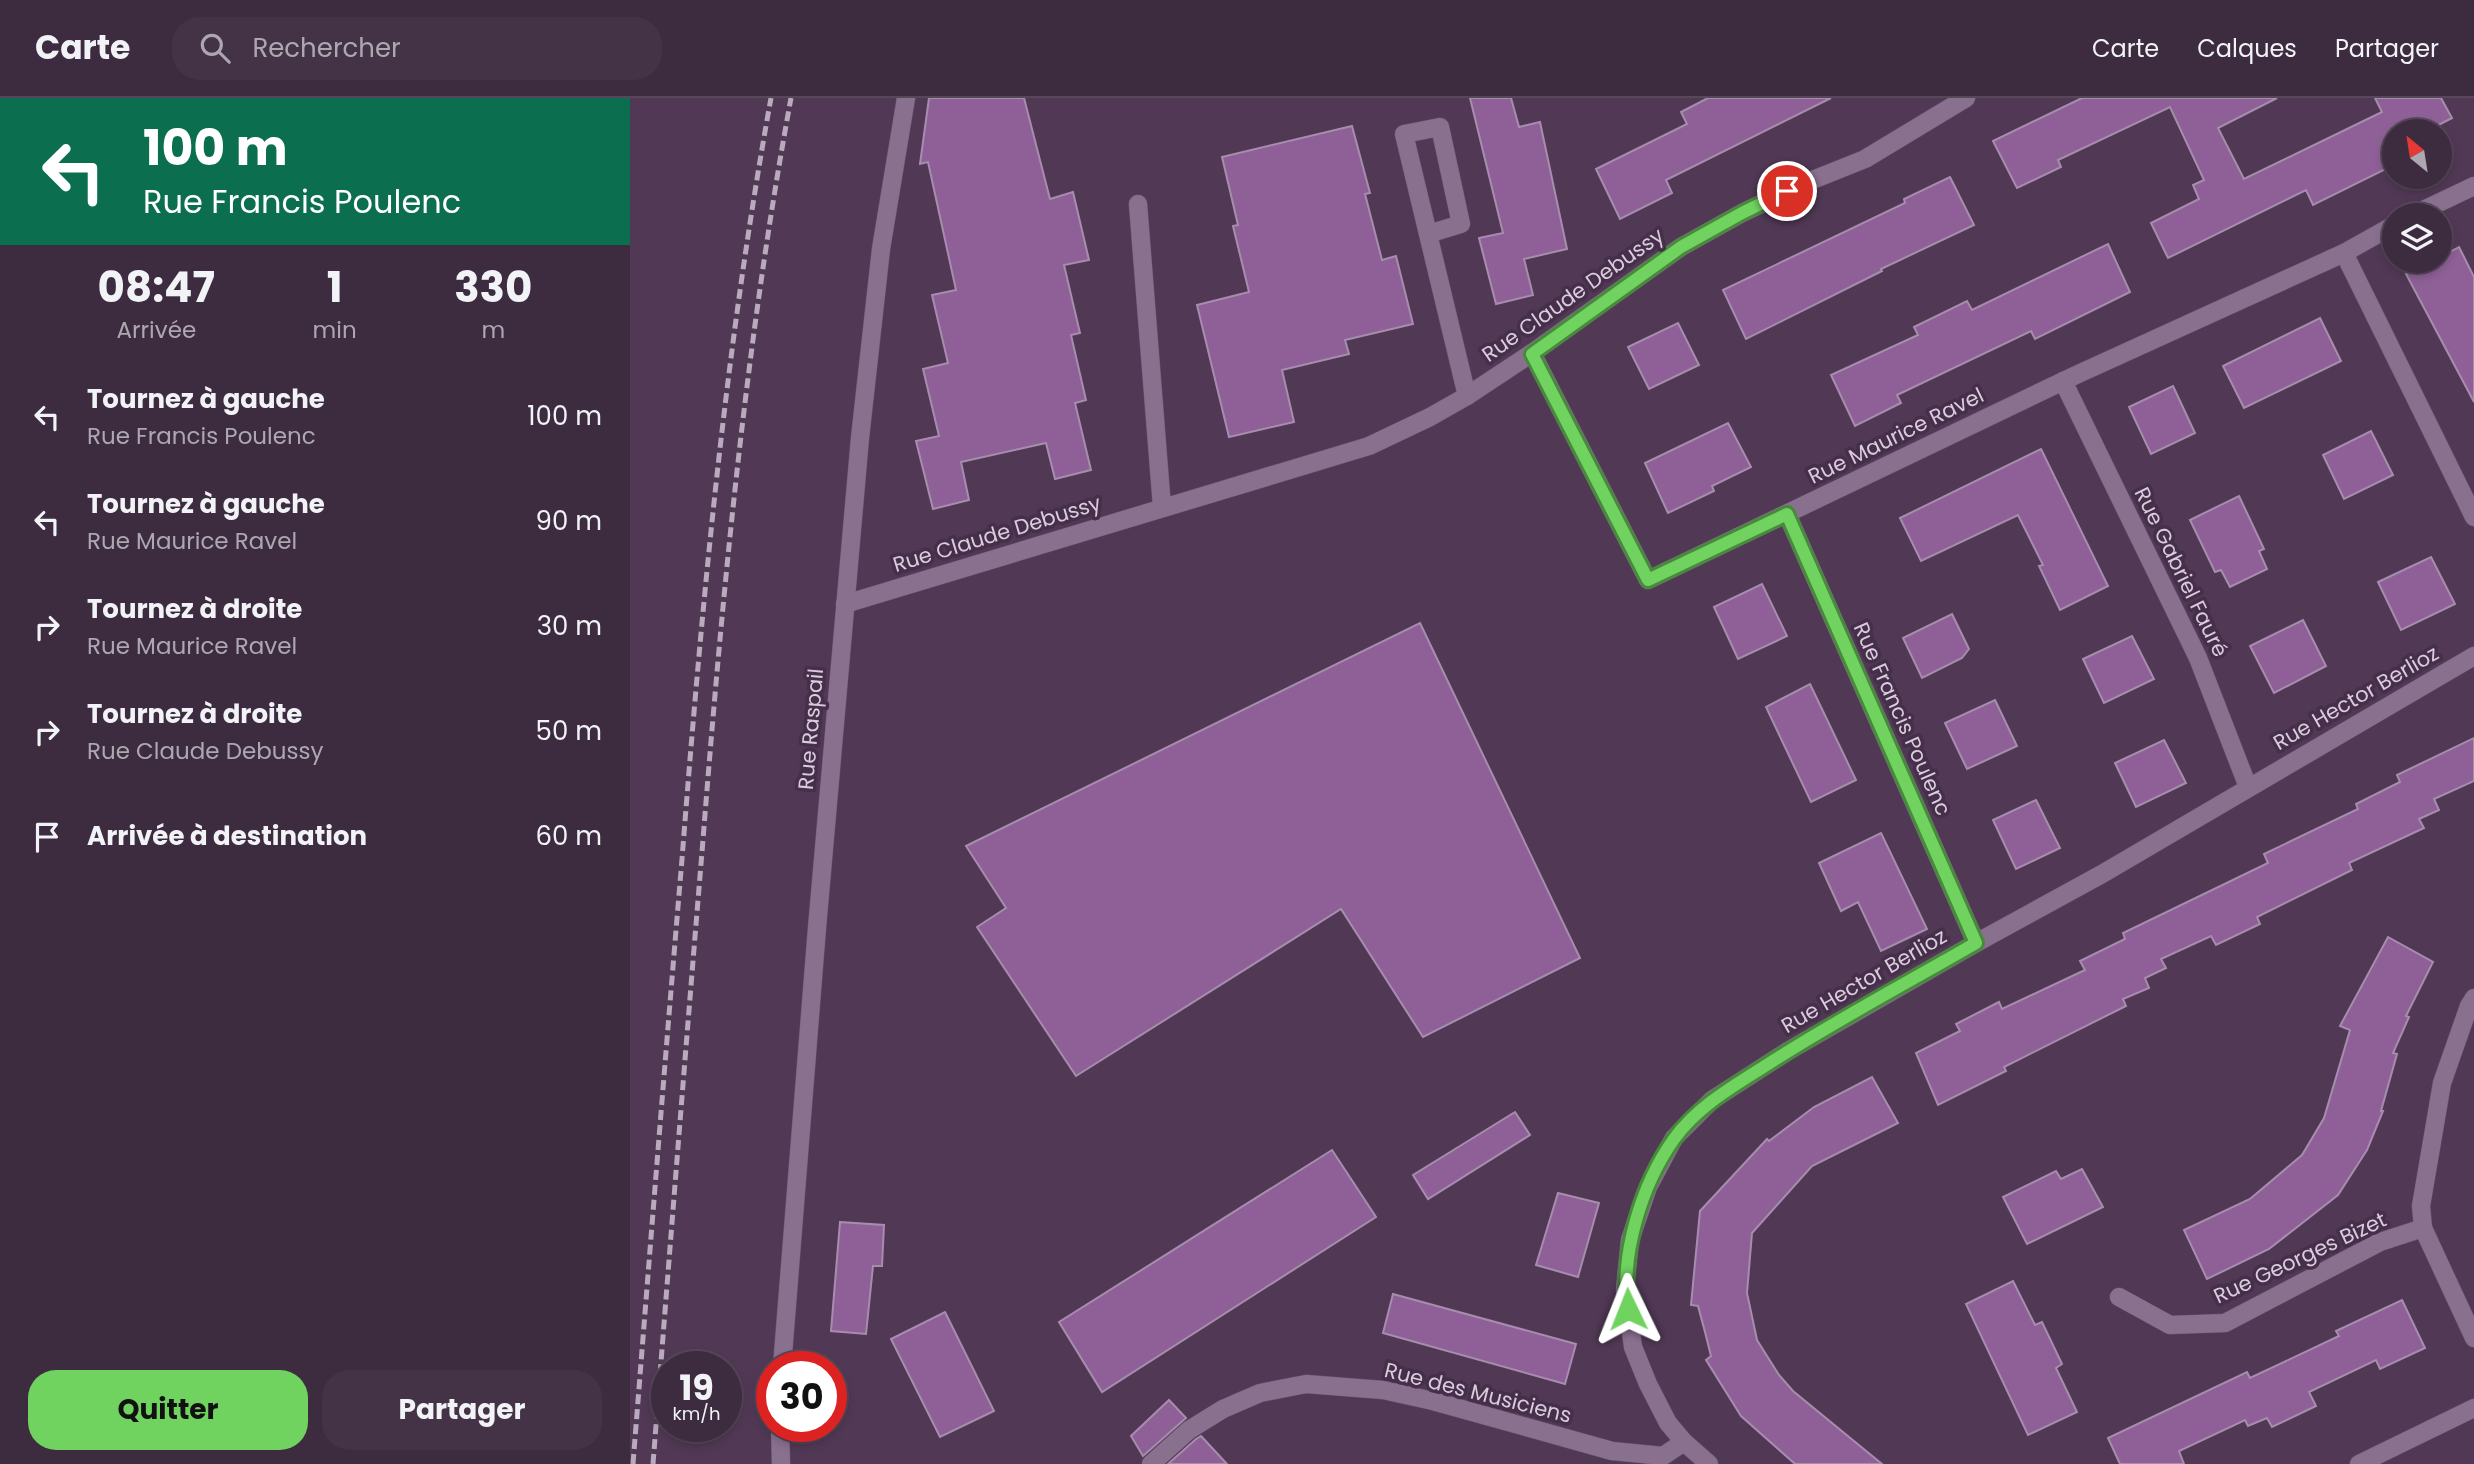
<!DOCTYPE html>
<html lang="fr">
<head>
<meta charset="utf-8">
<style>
  :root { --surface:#3d2b40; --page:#443347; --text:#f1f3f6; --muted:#ada7b1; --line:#564759; --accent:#70d35f }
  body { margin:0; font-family:Poppins,sans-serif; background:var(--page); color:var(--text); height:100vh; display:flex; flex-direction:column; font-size:26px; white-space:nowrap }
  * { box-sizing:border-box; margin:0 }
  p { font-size:23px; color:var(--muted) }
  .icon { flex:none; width:38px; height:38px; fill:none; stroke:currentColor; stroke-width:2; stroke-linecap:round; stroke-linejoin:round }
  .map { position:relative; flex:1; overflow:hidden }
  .panel { display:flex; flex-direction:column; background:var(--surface); width:630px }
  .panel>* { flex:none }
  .banner { background:#0b6e4f; color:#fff; overflow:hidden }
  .needle { width:46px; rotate:330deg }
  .buttons { position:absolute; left:1752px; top:21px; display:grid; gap:14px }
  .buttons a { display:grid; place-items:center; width:70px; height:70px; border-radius:50%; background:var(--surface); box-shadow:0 4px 10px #0003,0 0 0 2px var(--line); font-size:35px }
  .speed { position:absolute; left:21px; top:1253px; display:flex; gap:14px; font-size:35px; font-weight:700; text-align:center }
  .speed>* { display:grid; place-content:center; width:91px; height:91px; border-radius:50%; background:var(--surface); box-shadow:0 4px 10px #0003,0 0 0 2px var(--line); line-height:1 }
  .speed small { font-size:18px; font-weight:400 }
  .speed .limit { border:10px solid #d22; background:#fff; color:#111 }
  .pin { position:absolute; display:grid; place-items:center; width:60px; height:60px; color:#fff; margin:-30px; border:4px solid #fff; border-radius:50%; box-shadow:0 2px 7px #0007 }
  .me { position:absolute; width:77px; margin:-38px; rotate:358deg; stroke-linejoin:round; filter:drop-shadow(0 0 5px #0008) }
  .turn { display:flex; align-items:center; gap:24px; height:147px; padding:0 28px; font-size:32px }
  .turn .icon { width:91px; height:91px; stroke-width:2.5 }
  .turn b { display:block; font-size:49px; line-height:60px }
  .eta { display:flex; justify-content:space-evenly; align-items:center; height:119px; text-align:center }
  .eta b { font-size:42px; font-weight:700; line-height:49px }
  .cta { display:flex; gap:14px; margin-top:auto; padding:14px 28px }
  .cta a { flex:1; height:80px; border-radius:28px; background:var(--accent); color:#111; font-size:28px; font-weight:700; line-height:80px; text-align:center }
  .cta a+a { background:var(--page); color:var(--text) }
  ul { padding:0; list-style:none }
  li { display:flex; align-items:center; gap:21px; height:105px; padding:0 28px }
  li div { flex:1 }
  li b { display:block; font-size:26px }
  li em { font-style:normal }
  header { display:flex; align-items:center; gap:42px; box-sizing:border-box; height:98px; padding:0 35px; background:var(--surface); border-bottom:2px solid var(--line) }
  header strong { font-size:33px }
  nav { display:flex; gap:38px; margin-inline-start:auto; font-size:24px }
  .search { width:490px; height:63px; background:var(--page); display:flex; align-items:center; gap:18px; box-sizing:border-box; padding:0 24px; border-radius:28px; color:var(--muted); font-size:26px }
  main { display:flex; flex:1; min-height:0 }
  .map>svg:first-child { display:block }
  .building { fill:#8e6097; stroke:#a78dad; stroke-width:2 }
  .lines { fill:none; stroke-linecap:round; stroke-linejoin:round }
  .minor-casing { stroke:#6a576e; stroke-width:19 }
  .minor { stroke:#8a708f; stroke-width:18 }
  .rail { stroke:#baaabd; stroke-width:5; stroke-dasharray:10 5; stroke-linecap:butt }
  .route-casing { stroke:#49893e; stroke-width:18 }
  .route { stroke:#70d35f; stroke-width:12 }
  .labels { text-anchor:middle; stroke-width:7; stroke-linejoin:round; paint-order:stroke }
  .street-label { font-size:21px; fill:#daccdd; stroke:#462f4a }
</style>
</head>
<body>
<header>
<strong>Carte</strong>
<div class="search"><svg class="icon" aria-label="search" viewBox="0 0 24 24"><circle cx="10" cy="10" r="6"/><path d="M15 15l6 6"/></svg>Rechercher</div>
<nav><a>Carte</a><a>Calques</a><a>Partager</a></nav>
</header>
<main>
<section class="panel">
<div class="banner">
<div class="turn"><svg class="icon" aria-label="left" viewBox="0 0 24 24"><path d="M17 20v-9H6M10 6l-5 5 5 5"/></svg><div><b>100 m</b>Rue Francis Poulenc</div></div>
</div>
<div class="eta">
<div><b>08:47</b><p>Arrivée</p></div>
<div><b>1</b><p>min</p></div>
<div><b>330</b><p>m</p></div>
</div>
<ul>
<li><svg class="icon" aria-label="left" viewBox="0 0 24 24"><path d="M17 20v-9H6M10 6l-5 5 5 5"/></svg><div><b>Tournez à gauche</b><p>Rue Francis Poulenc</p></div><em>100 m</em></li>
<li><svg class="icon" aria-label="left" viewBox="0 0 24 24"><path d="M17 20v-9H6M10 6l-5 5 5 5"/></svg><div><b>Tournez à gauche</b><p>Rue Maurice Ravel</p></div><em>90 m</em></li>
<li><svg class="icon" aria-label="right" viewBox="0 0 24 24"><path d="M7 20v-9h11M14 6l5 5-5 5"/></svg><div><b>Tournez à droite</b><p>Rue Maurice Ravel</p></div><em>30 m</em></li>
<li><svg class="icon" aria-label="right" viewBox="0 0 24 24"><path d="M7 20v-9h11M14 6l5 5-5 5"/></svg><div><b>Tournez à droite</b><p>Rue Claude Debussy</p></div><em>50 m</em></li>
<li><svg class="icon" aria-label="arrive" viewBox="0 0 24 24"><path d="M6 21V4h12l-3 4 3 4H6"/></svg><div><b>Arrivée à destination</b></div><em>60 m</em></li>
</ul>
<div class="cta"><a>Quitter</a><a>Partager</a></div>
</section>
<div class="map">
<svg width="1844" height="1366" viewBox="0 0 1844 1366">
  <rect width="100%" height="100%" fill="#513955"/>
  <g class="building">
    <polygon points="299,0 394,0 420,101 443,94 459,162 434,167 450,235 441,237 456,302 445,305 461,372 425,381 416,345 331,364 339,402 303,411 286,343 309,338 293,271 318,265 302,197 326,192 298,64 290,66"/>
    <polygon points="840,0 881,0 889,29 910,24 937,151 894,161 903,197 866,206 849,140 873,135"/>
    <polygon points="1078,0 1201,0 1036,82 1042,95 990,121 966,71 1057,26 1051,14"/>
    <polygon points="1452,0 1647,0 1588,30 1614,81 1752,14 1745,0 1811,0 1822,20 1797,33 1764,33 1764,67 1683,107 1676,92 1538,160 1521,125 1569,101 1563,87 1574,82 1540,9 1428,62 1431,69 1387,90 1363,43"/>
    <polygon points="722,28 740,95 735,96 752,162 766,158 783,226 715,242 719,256 652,272 664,324 599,339 567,207 619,194 603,128 608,127 592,59"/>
    <polygon points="1320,79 1344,127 1251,171 1252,173 1116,241 1093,192 1275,105 1274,101"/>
    <polygon points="1478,146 1500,194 1405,241 1401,233 1267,297 1271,305 1225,328 1201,277 1288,237 1284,229 1337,203 1342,212"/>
    <polygon points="1829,149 1844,179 1844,304 1776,176 1802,163 1810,163 1810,159"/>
    <polygon points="1690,220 1711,263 1614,310 1593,268"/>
    <polygon points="1048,225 1069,267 1019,291 998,249"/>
    <polygon points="1543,288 1565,335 1521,356 1499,309"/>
    <polygon points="1098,325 1121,369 1082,388 1084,393 1038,415 1015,365"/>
    <polygon points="1741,333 1763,377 1714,401 1693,357"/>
    <polygon points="1411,351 1478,488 1430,512 1409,468 1413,467 1388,417 1291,463 1270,420"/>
    <polygon points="1609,398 1634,451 1629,453 1637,471 1600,489 1591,472 1585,474 1560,422"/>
    <polygon points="1801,459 1825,506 1771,532 1748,484"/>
    <polygon points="1132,486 1157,538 1108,561 1084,509"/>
    <polygon points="1322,516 1339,551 1332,560 1292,580 1273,540"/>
    <polygon points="1673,522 1696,568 1644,595 1620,548"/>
    <polygon points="790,525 950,860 793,939 711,811 446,978 347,829 376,810 336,748"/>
    <polygon points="1502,538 1524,581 1474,605 1453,561"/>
    <polygon points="1180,586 1226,682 1181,704 1136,609"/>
    <polygon points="1365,602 1387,648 1337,671 1315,625"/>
    <polygon points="1844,640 1844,683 1804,701 1809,712 1789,721 1794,730 1719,765 1722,772 1627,819 1630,826 1586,847 1581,838 1531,861 1536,870 1515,880 1519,890 1493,901 1496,908 1374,969 1376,973 1308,1007 1286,955 1330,933 1326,926 1369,904 1372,911 1455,872 1450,863 1495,841 1493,835 1638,765 1634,756 1728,711 1726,706 1770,684 1767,677"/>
    <polygon points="1534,642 1556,685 1506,709 1485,665"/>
    <polygon points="1406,702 1430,750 1386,771 1363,722"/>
    <polygon points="1251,735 1297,831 1251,853 1228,804 1211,813 1189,765"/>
    <polygon points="1758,839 1803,864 1776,918 1779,919 1763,955 1767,956 1751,1013 1753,1013 1737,1052 1708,1097 1639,1151 1577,1181 1554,1132 1620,1101 1672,1057 1694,1020 1720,932 1710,928"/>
    <polygon points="1242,979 1268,1025 1182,1068 1122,1135 1117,1195 1127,1242 1149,1277 1163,1293 1252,1366 1165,1366 1111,1318 1076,1262 1081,1258 1075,1234 1068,1208 1061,1207 1070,1113 1137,1041 1139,1043 1184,1009"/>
    <polygon points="885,1014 900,1037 798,1101 783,1077"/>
    <polygon points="702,1052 746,1119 472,1294 429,1224"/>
    <polygon points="1452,1071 1473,1109 1397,1146 1373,1099 1426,1073 1431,1081"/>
    <polygon points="928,1095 969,1105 948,1179 906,1167"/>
    <polygon points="210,1124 254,1127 252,1168 243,1168 236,1236 201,1233"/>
    <polygon points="1383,1183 1405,1227 1412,1224 1432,1266 1426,1270 1447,1314 1398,1337 1336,1206"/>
    <polygon points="763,1196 946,1246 935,1286 753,1235"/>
    <polygon points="1772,1202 1795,1250 1750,1271 1746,1262 1679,1294 1686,1308 1642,1329 1637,1320 1618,1328 1615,1322 1549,1353 1554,1366 1490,1366 1478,1340 1617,1274 1620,1280 1709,1238 1706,1233"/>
    <polygon points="315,1214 364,1313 310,1339 261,1241"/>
    <polygon points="539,1302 556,1320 513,1358 501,1338"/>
    <polygon points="571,1338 597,1366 538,1366 566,1341"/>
  </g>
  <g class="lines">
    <defs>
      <g id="minor">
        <polyline points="508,106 532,409"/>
        <polyline points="1783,117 1844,88"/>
        <polyline points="1714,155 1844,419"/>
        <polyline points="902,255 1018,482 1446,277 1714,155 1764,127"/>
        <polyline points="1433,283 1568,560 1618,689"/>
        <polyline points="837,298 902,255 1051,149 1112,115 1180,83 1235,61 1336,0"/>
        <polyline points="1157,416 1346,845"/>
        <polyline points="215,506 739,348 800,319 837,298 798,136 831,126 810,29 774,36 798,136"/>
        <polyline points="1844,900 1839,908 1812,985 1791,1108 1793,1130 1844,1240"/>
        <polyline points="1489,1199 1540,1227 1595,1225 1750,1144 1793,1130"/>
        <polyline points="152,1269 187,830 230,340 251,151 276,0"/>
        <polyline points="150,1328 151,1366"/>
        <polyline points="521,1366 559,1332 593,1311 630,1295 676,1286 753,1292 803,1303 982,1353 1033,1358 1054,1344"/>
        <polyline points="1079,1366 1054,1344 1038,1325 1018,1286 1003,1249 995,1191 1000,1142 1018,1089 1044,1040 1082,1002 1158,953 1346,845 1472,776 1844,558"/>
        <polyline points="1729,1366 1844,1310"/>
      </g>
    </defs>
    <use href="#minor" class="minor-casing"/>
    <use href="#minor" class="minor"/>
    <g class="rail">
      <path d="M3,1366C19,1164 35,962 52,761C72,506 95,252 141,0"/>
      <path d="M23,1366C39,1162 55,958 72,754C92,501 115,249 161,0"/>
    </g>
  </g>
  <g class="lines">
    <defs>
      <path id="route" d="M998,1211C990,1156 1012,1086 1044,1041C1067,1009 1102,989 1135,968C1203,924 1275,886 1346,845L1157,416L1018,482L902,256L1051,149L1112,115L1157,93"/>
    </defs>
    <use href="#route" class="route-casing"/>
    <use href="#route" class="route"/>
  </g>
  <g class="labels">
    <g class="street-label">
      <text transform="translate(943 197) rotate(-35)" y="7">Rue Claude Debussy</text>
      <text transform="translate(1266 338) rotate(-26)" y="7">Rue Maurice Ravel</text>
      <text transform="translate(367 436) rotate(-17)" y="7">Rue Claude Debussy</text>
      <text transform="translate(1551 474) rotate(64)" y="7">Rue Gabriel Fauré</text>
      <text transform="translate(1726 600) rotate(-30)" y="7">Rue Hector Berlioz</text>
      <text transform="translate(1272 621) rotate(66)" y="7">Rue Francis Poulenc</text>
      <text transform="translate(181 631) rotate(-85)" y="7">Rue Raspail</text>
      <text transform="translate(1234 883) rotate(-30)" y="7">Rue Hector Berlioz</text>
      <text transform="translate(1670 1160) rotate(-25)" y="7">Rue Georges Bizet</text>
      <text transform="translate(848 1295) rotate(14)" y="7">Rue des Musiciens</text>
    </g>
  </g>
</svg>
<div class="buttons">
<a><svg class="needle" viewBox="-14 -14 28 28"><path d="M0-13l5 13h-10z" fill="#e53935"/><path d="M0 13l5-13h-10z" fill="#ada7b1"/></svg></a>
<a><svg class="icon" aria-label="layers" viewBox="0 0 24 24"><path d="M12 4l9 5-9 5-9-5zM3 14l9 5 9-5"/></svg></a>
</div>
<div class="speed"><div>19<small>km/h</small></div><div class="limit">30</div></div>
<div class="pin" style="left:1157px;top:93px;background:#d93025"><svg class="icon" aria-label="arrive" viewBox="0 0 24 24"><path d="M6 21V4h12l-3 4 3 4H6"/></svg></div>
<svg class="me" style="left:998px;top:1211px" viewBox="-20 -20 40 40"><path d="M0-17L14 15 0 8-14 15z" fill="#70d35f" stroke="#fff" stroke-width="4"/></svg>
</div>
</main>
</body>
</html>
